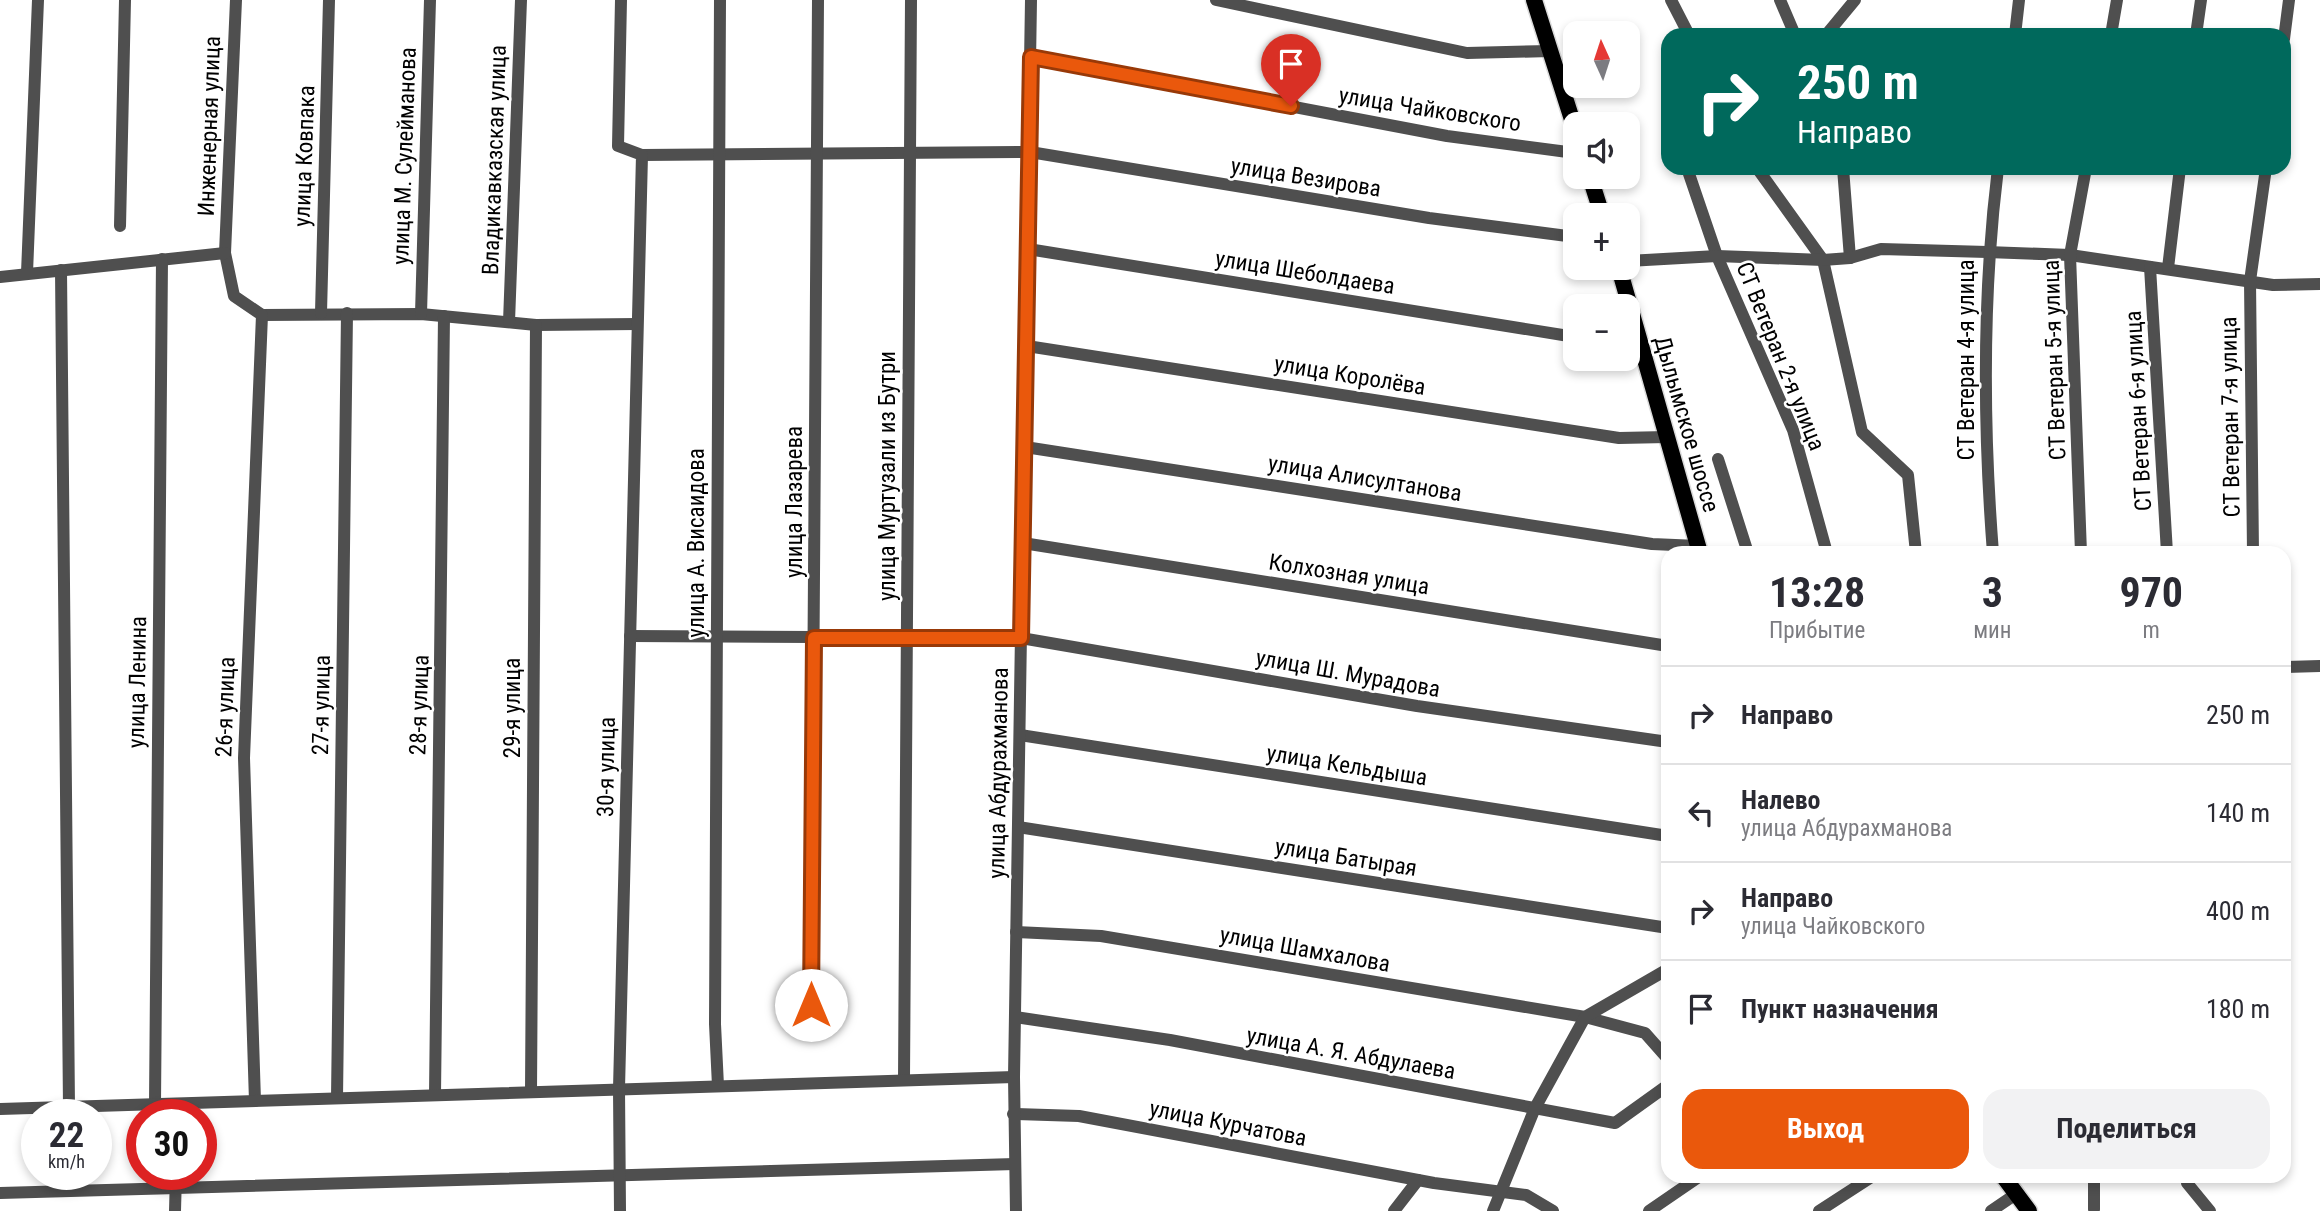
<!DOCTYPE html>
<html lang="ru">
<head>
<meta charset="utf-8">
<style>
  :root { --surface:#fff; --page:#f2f2f3; --text:#2b2b33; --muted:#7c7c81; --line:#e1e1e2; --accent:#ea580c }
  body { margin:0; font-family:"Roboto Condensed",sans-serif; background:var(--page); color:var(--text); height:100vh; display:flex; flex-direction:column; font-size:26px; white-space:nowrap }
  * { box-sizing:border-box; margin:0 }
  p { font-size:23px; color:var(--muted) }
  .icon { flex:none; width:38px; height:38px; fill:none; stroke:currentColor; stroke-width:2; stroke-linecap:round; stroke-linejoin:round }
  .map { position:relative; flex:1; overflow:hidden }
  .sheet { position:absolute; left:1661px; top:546px; width:630px; height:637px; display:flex; flex-direction:column; background:var(--surface); border-radius:21px; box-shadow:0 4px 10px #0003 }
  .sheet>* { flex:none }
  .guide { position:absolute; left:1661px; top:28px; width:630px; height:147px; border-radius:21px; box-shadow:0 4px 10px #0003; background:#00695c; color:#fff; overflow:hidden }
  .needle { width:46px; rotate:357deg }
  .tools { position:absolute; left:1563px; top:21px; display:grid; gap:14px }
  .tools a { display:grid; place-items:center; width:77px; height:77px; border-radius:14px; background:var(--surface); box-shadow:0 4px 10px #0003; font-size:35px }
  .speed { position:absolute; left:21px; top:1099px; display:flex; gap:14px; font-size:35px; font-weight:700; text-align:center }
  .speed>* { display:grid; place-content:center; width:91px; height:91px; border-radius:50%; background:var(--surface); box-shadow:0 4px 10px #0003; line-height:1 }
  .speed small { font-size:18px; font-weight:400 }
  .speed .limit { border:10px solid #d22; background:#fff; color:#111 }
  .pin { position:absolute; display:grid; place-items:center; width:60px; height:60px; color:#fff; margin:-72px -30px; border-radius:50% 50% 50% 0; rotate:-45deg; box-shadow:0 0 7px #0007 }
  .pin .icon { rotate:45deg }
  .me { position:absolute; width:77px; margin:-38px; rotate:0deg; stroke-linejoin:round; filter:drop-shadow(0 0 5px #0008) }
  .turn { display:flex; align-items:center; gap:24px; height:147px; padding:0 21px; font-size:32px }
  .turn .icon { width:91px; height:91px; stroke-width:2.5 }
  .turn b { display:block; font-size:49px; line-height:60px }
  .eta { display:flex; justify-content:space-evenly; align-items:center; height:119px; text-align:center }
  .eta b { font-size:42px; font-weight:700; line-height:49px }
  .button { display:flex; gap:14px; margin-top:auto; padding:14px 21px }
  .button a { flex:1; height:80px; border-radius:21px; background:var(--accent); color:#fff; font-size:28px; font-weight:700; line-height:80px; text-align:center }
  .button a+a { background:var(--page); color:var(--text) }
  ul { padding:0; list-style:none }
  li { display:flex; align-items:center; gap:21px; height:98px; padding:0 21px; border-top:2px solid var(--line) }
  li div { flex:1 }
  li b { display:block; font-size:26px }
  li em { font-style:normal }
  .map>svg:first-child { display:block }
  .lines { fill:none; stroke-linecap:round; stroke-linejoin:round }
  .major-casing { stroke:#dbdbdb; stroke-width:19 }
  .minor { stroke:#4f4f4f; stroke-width:12 }
  .major { stroke:#000; stroke-width:16 }
  .route-casing { stroke:#983908; stroke-width:18 }
  .route { stroke:#ea580c; stroke-width:12 }
  .labels { text-anchor:middle; stroke-width:5; stroke-linejoin:round; paint-order:stroke }
  .street-label { font-size:23px; fill:#000; stroke:#fff }
</style>
</head>
<body>
<div class="map">
<svg width="2320" height="1211" viewBox="0 0 2320 1211">
  <rect width="100%" height="100%" fill="#fff"/>
  <g class="lines">
    <defs>
      <g id="major">
        <polyline points="1534,0 1575,129"/>
        <polyline points="1590,177 1602,215"/>
        <polyline points="1619,268 1700,553"/>
        <polyline points="2003,1176 2029,1211"/>
      </g>
    </defs>
    <use href="#major" class="major-casing"/>
    <g class="minor">
      <polyline points="236,0 225,253 234,296 262,315 421,314 536,325 637,324"/>
      <polyline points="1216,0 1467,53 1550,51"/>
      <polyline points="1671,0 1689,35"/>
      <polyline points="1780,0 1795,35"/>
      <polyline points="1826,35 1855,0"/>
      <polyline points="2015,35 2019,0"/>
      <polyline points="2111,35 2117,0"/>
      <polyline points="2196,35 2201,0"/>
      <polyline points="2284,39 2289,0"/>
      <polyline points="1031,57 1447,136 1575,153"/>
      <polyline points="642,155 1030,152 1429,218 1575,237"/>
      <polyline points="1687,168 1717,256 1793,430 1827,553"/>
      <polyline points="1757,168 1823,260 1862,432 1908,475 1916,553"/>
      <polyline points="1843,168 1850,258"/>
      <polyline points="120,226 125,0"/>
      <polyline points="1028,249 1575,337"/>
      <polyline points="1628,261 1717,256 1823,260 1850,258 1881,249 1987,252 2070,255 2273,285 2320,284"/>
      <polyline points="2150,267 2167,553"/>
      <polyline points="2168,268 2180,168"/>
      <polyline points="61,270 69,1107"/>
      <polyline points="27,273 38,0"/>
      <polyline points="0,277 225,253"/>
      <polyline points="321,313 329,0"/>
      <polyline points="421,314 430,0"/>
      <polyline points="509,322 521,0"/>
      <polyline points="1027,346 1619,438 1667,437"/>
      <polyline points="1025,447 1652,544 1698,546"/>
      <polyline points="1718,459 1748,553"/>
      <polyline points="1023,543 1668,646"/>
      <path d="M1993,553C1983,424 1982,297 1998,168"/>
      <polyline points="2081,553 2070,255 2086,168"/>
      <polyline points="2253,553 2250,281 2266,168"/>
      <polyline points="630,636 1021,638 1417,706 1668,742"/>
      <polyline points="2284,667 2320,666"/>
      <polyline points="1020,735 1668,836"/>
      <polyline points="1018,827 1668,928"/>
      <polyline points="1016,932 1101,936 1585,1017 1645,1033 1668,1059"/>
      <polyline points="811,1005 818,0"/>
      <polyline points="1015,1017 1170,1040 1615,1123 1668,1085"/>
      <polyline points="904,1079 911,0"/>
      <polyline points="718,1086 715,1024 720,0"/>
      <polyline points="531,1092 536,325"/>
      <polyline points="435,1095 444,316"/>
      <polyline points="337,1098 347,313"/>
      <polyline points="255,1101 244,758 262,315"/>
      <polyline points="155,1104 162,259"/>
      <polyline points="0,1109 1014,1077"/>
      <polyline points="1013,1114 1079,1116 1434,1183 1526,1195 1553,1211"/>
      <polyline points="2094,1176 2094,1209"/>
      <polyline points="2187,1176 2187,1183 2210,1211"/>
      <polyline points="0,1193 1015,1164"/>
      <polyline points="175,1211 176,1174"/>
      <polyline points="620,1211 619,1089 642,155 618,146 621,0"/>
      <polyline points="1016,1211 1014,1077 1031,0"/>
      <polyline points="1394,1211 1418,1180"/>
      <polyline points="1493,1211 1535,1108 1585,1017 1668,969"/>
      <polyline points="1649,1211 1700,1176"/>
      <polyline points="1819,1211 1873,1176"/>
      <polyline points="1991,1211 2016,1194"/>
    </g>
    <use href="#major" class="major"/>
  </g>
  <g class="lines">
    <defs>
      <polyline id="route" points="811,1005 814,638 1021,638 1031,57 1291,106"/>
    </defs>
    <use href="#route" class="route-casing"/>
    <use href="#route" class="route"/>
  </g>
  <g class="labels">
    <g class="street-label">
      <text transform="translate(1430 109) rotate(9)" y="8">улица Чайковского</text>
      <text transform="translate(209 126) rotate(-88)" y="8">Инженерная улица</text>
      <text transform="translate(304 156) rotate(-88)" y="8">улица Ковпака</text>
      <text transform="translate(404 156) rotate(-88)" y="8">улица М. Сулейманова</text>
      <text transform="translate(494 160) rotate(-88)" y="8">Владикавказская улица</text>
      <text transform="translate(1306 177) rotate(9)" y="8">улица Везирова</text>
      <text transform="translate(1305 272) rotate(9)" y="8">улица Шеболдаева</text>
      <text transform="translate(1781 356) rotate(68)" y="8">СТ Ветеран 2-я улица</text>
      <text transform="translate(1966 360) rotate(-90)" y="8">СТ Ветеран 4-я улица</text>
      <text transform="translate(2054 360) rotate(-92)" y="8">СТ Ветеран 5-я улица</text>
      <text transform="translate(1350 375) rotate(9)" y="8">улица Королёва</text>
      <text transform="translate(2138 411) rotate(-93)" y="8">СТ Ветеран 6-я улица</text>
      <text transform="translate(2230 417) rotate(-91)" y="8">СТ Ветеран 7-я улица</text>
      <text transform="translate(1687 424) rotate(74)" y="8">Дылымское шоссе</text>
      <text transform="translate(887 476) rotate(-90)" y="8">улица Муртузали из Бутри</text>
      <text transform="translate(1365 478) rotate(9)" y="8">улица Алисултанова</text>
      <text transform="translate(794 502) rotate(-90)" y="8">улица Лазарева</text>
      <text transform="translate(696 543) rotate(-90)" y="8">улица А. Висаидова</text>
      <text transform="translate(1349 574) rotate(9)" y="8">Колхозная улица</text>
      <text transform="translate(1348 673) rotate(10)" y="8">улица Ш. Мурадова</text>
      <text transform="translate(137 682) rotate(-89)" y="8">улица Ленина</text>
      <text transform="translate(321 705) rotate(-89)" y="8">27-я улица</text>
      <text transform="translate(419 705) rotate(-88)" y="8">28-я улица</text>
      <text transform="translate(225 707) rotate(-88)" y="8">26-я улица</text>
      <text transform="translate(512 708) rotate(-90)" y="8">29-я улица</text>
      <text transform="translate(1347 765) rotate(9)" y="8">улица Кельдыша</text>
      <text transform="translate(606 767) rotate(-89)" y="8">30-я улица</text>
      <text transform="translate(998 773) rotate(-89)" y="8">улица Абдурахманова</text>
      <text transform="translate(1346 857) rotate(9)" y="8">улица Батырая</text>
      <text transform="translate(1305 949) rotate(10)" y="8">улица Шамхалова</text>
      <text transform="translate(1351 1053) rotate(10)" y="8">улица А. Я. Абдулаева</text>
      <text transform="translate(1228 1123) rotate(11)" y="8">улица Курчатова</text>
    </g>
  </g>
</svg>
<div class="tools">
<a><svg class="needle" viewBox="-14 -14 28 28"><path d="M0-13l5 13h-10z" fill="#e53935"/><path d="M0 13l5-13h-10z" fill="#7c7c81"/></svg></a>
<a><svg class="icon" aria-label="sound" viewBox="0 0 24 24"><path d="M4 9h4l5-4v14l-5-4H4zM17 9q2 3 0 6"/></svg></a>
<a>+</a>
<a>−</a>
</div>
<div class="speed"><div>22<small>km/h</small></div><div class="limit">30</div></div>
<div class="pin" style="left:1291px;top:106px;background:#d93025"><svg class="icon" aria-label="arrive" viewBox="0 0 24 24"><path d="M6 21V4h12l-3 4 3 4H6"/></svg></div>
<svg class="me" style="left:811px;top:1005px" viewBox="-20 -20 40 40"><circle r="19" fill="#fff"/><path d="M0-13L10 11 0 6-10 11z" fill="#ea580c"/></svg>
<div class="guide">
<div class="turn"><svg class="icon" aria-label="right" viewBox="0 0 24 24"><path d="M7 20v-9h11M14 6l5 5-5 5"/></svg><div><b>250 m</b>Направо</div></div>
</div>
<section class="sheet">
<div class="eta">
<div><b>13:28</b><p>Прибытие</p></div>
<div><b>3</b><p>мин</p></div>
<div><b>970</b><p>m</p></div>
</div>
<ul>
<li><svg class="icon" aria-label="right" viewBox="0 0 24 24"><path d="M7 20v-9h11M14 6l5 5-5 5"/></svg><div><b>Направо</b></div><em>250 m</em></li>
<li><svg class="icon" aria-label="left" viewBox="0 0 24 24"><path d="M17 20v-9H6M10 6l-5 5 5 5"/></svg><div><b>Налево</b><p>улица Абдурахманова</p></div><em>140 m</em></li>
<li><svg class="icon" aria-label="right" viewBox="0 0 24 24"><path d="M7 20v-9h11M14 6l5 5-5 5"/></svg><div><b>Направо</b><p>улица Чайковского</p></div><em>400 m</em></li>
<li><svg class="icon" aria-label="arrive" viewBox="0 0 24 24"><path d="M6 21V4h12l-3 4 3 4H6"/></svg><div><b>Пункт назначения</b></div><em>180 m</em></li>
</ul>
<div class="button"><a>Выход</a><a>Поделиться</a></div>
</section>
</div>
</body>
</html>
